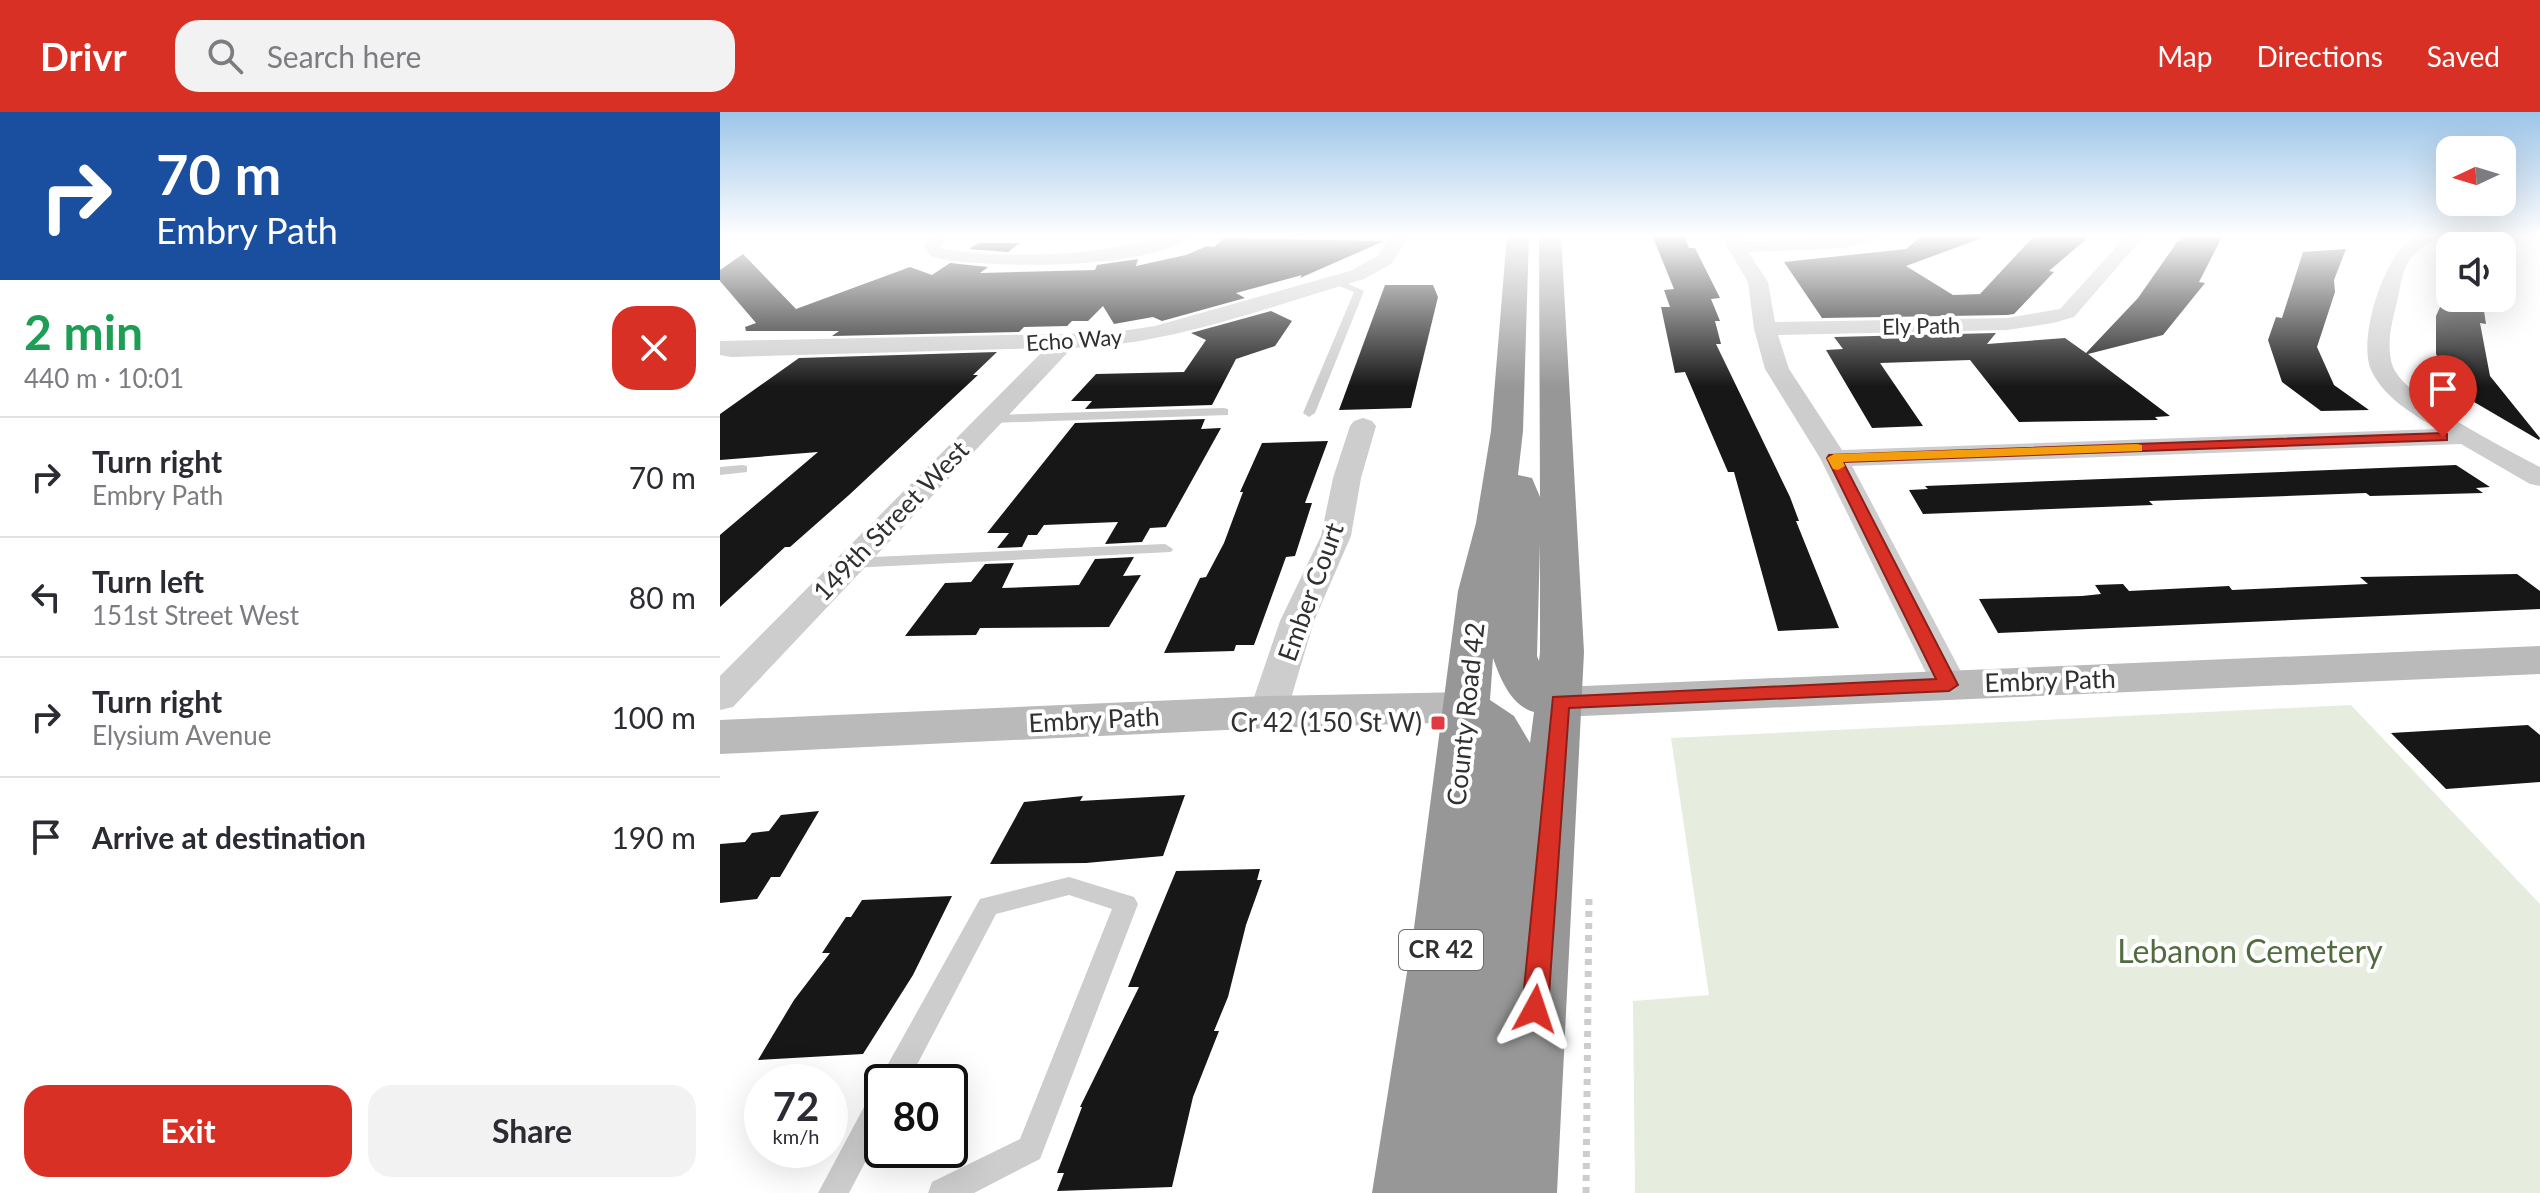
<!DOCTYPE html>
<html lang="en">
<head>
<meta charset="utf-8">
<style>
  :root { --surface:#fff; --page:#f2f2f3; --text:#2b2b33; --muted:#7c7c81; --line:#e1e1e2; --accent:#d93025 }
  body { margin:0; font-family:Lato,sans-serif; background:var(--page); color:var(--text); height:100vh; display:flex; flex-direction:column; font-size:30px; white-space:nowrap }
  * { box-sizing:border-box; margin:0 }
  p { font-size:26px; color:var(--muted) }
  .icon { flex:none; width:44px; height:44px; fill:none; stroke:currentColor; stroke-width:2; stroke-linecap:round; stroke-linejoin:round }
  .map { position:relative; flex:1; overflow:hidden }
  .panel { display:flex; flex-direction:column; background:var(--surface); width:720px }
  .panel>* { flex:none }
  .banner { background:#1a4fa0; color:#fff; overflow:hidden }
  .needle { width:52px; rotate:266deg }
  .tools { position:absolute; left:1716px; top:24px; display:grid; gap:16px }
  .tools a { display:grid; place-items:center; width:80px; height:80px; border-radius:16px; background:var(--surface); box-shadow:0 8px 32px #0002; font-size:40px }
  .speed { position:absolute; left:24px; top:952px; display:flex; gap:16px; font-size:40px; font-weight:700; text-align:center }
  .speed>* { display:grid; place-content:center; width:104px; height:104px; border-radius:50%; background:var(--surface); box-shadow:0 8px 32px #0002; line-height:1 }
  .speed small { font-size:20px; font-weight:400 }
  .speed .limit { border:4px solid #111; border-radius:12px; background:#fff; color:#111 }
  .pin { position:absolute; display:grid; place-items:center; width:68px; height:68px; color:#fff; margin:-82px -34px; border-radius:50% 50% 50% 0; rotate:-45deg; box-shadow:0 0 8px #0007 }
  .pin .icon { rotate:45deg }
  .me { position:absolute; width:88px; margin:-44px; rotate:5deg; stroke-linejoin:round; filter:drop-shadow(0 0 6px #0008) }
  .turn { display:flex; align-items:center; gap:28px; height:168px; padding:0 24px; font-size:36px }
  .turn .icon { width:104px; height:104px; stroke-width:2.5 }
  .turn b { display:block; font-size:56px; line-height:68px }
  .round { display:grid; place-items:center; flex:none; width:84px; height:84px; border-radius:24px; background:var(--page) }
  .summary { display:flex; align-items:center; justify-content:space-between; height:136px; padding:0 24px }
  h1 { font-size:48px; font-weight:700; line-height:60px; color:#1e9e55 }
  .primary-button { display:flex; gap:16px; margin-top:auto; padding:16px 24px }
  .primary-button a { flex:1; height:92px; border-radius:24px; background:var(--accent); color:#fff; font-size:32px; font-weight:700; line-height:92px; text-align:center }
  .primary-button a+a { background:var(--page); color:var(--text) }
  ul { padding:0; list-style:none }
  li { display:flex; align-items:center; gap:24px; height:120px; padding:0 24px; border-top:2px solid var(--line) }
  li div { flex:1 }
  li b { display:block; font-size:30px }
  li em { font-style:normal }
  header { display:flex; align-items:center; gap:48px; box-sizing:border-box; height:112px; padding:0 40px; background:var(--accent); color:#fff }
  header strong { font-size:38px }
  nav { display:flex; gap:44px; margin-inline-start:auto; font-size:28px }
  .search { width:560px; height:72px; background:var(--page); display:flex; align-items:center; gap:20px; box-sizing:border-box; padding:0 28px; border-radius:24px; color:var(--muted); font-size:30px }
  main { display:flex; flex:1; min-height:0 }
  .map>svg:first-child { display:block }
  .green { fill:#e6eddf }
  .building { fill:#171717 }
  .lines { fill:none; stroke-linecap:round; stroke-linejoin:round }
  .path { stroke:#cdcdcd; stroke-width:7; stroke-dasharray:6 6; stroke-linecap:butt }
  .lane { fill:#cdcdcd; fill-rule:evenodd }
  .street { fill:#cdcdcd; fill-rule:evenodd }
  .secondary { fill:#bababa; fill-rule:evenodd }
  .highway { fill:#979797; fill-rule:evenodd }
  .route { fill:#d93025; stroke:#8d1f18; stroke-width:2 }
  .slow { fill:#f59e0b }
  .poi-dot { fill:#df3b40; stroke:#fff; stroke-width:3 }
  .labels { text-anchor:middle; stroke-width:8; stroke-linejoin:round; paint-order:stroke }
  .far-street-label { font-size:22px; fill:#303030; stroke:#fff }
  .shield { fill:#fff; stroke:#6e6e6e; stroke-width:2 }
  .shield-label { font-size:24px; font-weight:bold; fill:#303030 }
  .street-label { font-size:26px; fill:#303030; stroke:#fff }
  .poi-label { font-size:26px; fill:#303030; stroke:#fff; text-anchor:end }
  .near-park-label { font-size:32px; fill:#526b3f; stroke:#fff }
</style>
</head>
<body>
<header>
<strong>Drivr</strong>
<div class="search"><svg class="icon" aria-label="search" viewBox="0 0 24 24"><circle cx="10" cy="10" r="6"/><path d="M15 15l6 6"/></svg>Search here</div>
<nav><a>Map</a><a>Directions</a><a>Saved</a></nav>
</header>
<main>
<section class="panel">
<div class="banner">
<div class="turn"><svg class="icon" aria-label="right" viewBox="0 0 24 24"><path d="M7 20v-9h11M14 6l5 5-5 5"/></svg><div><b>70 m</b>Embry Path</div></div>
</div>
<div class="summary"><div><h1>2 min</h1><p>440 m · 10:01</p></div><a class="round" style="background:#d93025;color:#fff"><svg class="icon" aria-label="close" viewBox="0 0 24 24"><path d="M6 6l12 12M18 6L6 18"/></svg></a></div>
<ul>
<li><svg class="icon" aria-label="right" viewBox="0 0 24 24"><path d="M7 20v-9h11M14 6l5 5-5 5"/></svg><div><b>Turn right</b><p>Embry Path</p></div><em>70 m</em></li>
<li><svg class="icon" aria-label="left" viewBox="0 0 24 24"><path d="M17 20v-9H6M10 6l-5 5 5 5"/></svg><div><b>Turn left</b><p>151st Street West</p></div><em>80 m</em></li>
<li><svg class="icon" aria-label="right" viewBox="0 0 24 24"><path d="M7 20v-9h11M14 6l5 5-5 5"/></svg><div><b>Turn right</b><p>Elysium Avenue</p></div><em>100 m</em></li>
<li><svg class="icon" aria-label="arrive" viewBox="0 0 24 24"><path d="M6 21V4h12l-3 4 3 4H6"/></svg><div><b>Arrive at destination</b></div><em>190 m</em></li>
</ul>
<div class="primary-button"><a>Exit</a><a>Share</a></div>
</section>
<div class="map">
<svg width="1820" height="1081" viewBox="0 0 1820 1081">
  <rect width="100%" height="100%" fill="#fff"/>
  <polygon class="green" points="1631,593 1820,792 1820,1081 915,1081 913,889 989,883 951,626"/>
  <g class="building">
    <polygon points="932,123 964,123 969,136 975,136 1000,186 991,187 1000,209 995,209 1001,232 996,232 1070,385 1079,409 1076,409 1119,516 1058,519 1014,360 1008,360 965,260 955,261 941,195 950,195 944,178 954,177"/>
    <polygon points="1203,123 1262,123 1262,126 1186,154 1233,183 1260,182 1315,123 1371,123 1329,159 1334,160 1294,202 1287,203 1102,206 1064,150 1186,137"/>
    <polygon points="1462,123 1503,123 1479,170 1485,171 1443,223 1368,242 1450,304 1435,305 1438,308 1299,310 1250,248 1160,251 1203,314 1152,316 1106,238 1123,237 1114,225 1276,221 1267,232 1345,226 1366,241 1418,186"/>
    <polygon points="504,126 664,129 580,166 582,163 516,181 525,186 442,209 433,205 394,212 383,194 368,209 352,209 347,214 304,215 299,220 112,224 119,219 26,219 25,215 36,211 0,169 0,158 23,142 76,197 190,155 212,163 230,151 268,155 260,161 375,158 377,153 418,147 416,154 466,143 487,134 494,135"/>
    <polygon points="258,131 300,131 288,140 249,137"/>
    <polygon points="1626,137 1614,168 1615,180 1597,235 1614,273 1649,298 1601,299 1562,270 1548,228 1556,205 1562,206 1583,140"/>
    <polygon points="665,173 713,173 718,185 691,296 619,298"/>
    <polygon points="1724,186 1762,186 1766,212 1760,211 1770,264 1820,326 1819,328 1737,280 1716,242 1716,204"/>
    <polygon points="551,199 572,209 555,234 516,247 492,293 365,297 372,289 351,289 376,262 464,260 486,228 471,221"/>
    <polygon points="277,240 253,263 258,263 129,383 70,435 65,435 0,495 0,423 98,340 0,348 0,302 79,246"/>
    <polygon points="485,307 481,317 501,316 446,415 430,416 422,430 385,432 398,410 324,413 317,423 308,423 302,435 277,436 289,421 267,421 355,311"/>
    <polygon points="608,329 585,391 592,391 575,444 566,445 534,533 516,533 514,539 444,541 480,466 486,465 504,431 523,380 520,380 542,331"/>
    <polygon points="1736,353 1770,375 1756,376 1763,381 1650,384 1646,381 1429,389 1433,393 1203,402 1189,378 1208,377 1205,374"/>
    <polygon points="414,445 403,464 421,463 389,515 260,516 256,523 185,524 225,471 251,470 265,452 294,451 282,476 359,473 375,447"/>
    <polygon points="1797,462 1820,479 1820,497 1278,521 1259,487 1362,484 1381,482 1375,473 1403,472 1409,479 1509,474 1512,478 1648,472 1640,465"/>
    <polygon points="1808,613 1820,623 1820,670 1726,677 1671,621"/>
    <polygon points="465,683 443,744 366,751 270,752 304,690 363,684 360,689"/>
    <polygon points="99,699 60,765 51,765 37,787 0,791 0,732 25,730 32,721 49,719 61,703"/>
    <polygon points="540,757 537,768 542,768 526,813 508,885 494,919 499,919 473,985 452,1075 337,1079 344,1061 337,1061 362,995 360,995 419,875 408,875 456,759"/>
    <polygon points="232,784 193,863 143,942 38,948 74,888 110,841 102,841 126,805 131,805 142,788"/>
  </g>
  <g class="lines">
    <polyline class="path" points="866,1081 869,786"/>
    <g class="lane">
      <polygon points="612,167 618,167 644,179 595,301 589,305 583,301 634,180 612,171"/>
      <polygon points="504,296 508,297 508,303 270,311 264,307 270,303"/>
      <polygon points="22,353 27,354 27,360 0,363 0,355"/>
      <polygon points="445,432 453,437 451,440 130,456 122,451 130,446"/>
      <polygon points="349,765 414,785 418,792 320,1047 254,1081 208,1081 212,1070 300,1027 392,797 349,783 276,802 188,970 162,970 162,976 159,970 163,961 260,787"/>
      <polygon points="162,977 162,1018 129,1081 98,1081 152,980"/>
    </g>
    <g class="street">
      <polygon points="0,123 11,123 0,129"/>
      <path d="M212,123H229L221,134L224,137C279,146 337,144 392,136C419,132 444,123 471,123C435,159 261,157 212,145L203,134Z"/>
      <path d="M672,123H690L671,152L644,167C548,195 451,233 352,236L13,595L0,598V564L326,236L11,245L0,243V229L389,221L435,214L630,159L658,144Z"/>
      <path d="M1000,123H1018L1022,130L1161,123L1159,127L1123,136L1028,140L1048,170L1055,210L1287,206L1340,197L1407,123H1425L1354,205L1333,211L1287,218L1058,223L1069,257L1122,338L1717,317C1693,302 1665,286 1652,260C1636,230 1664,141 1694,125C1701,122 1711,123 1718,123C1710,132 1698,137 1690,147C1681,160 1680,179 1676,194C1671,213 1666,236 1673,255C1687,288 1787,337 1820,355V374L1810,372L1741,332L1132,354L1248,573L1242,581L1229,585L1216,581L1100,346L1045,257L1034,217L1028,170Z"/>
      <polygon points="643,306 652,309 656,314 641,366 631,424 594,509 567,600 562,609 548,613 534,609 529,600 560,509 601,424 613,366 630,314 634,309"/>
    </g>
    <g class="secondary">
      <polygon points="1820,534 1820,562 840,605 823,601 817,590 823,579 840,575"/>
      <polygon points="747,580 764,584 770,595 764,606 747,610 548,616 0,642 0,608 548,584"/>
    </g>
    <path class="highway" d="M787,123H809L803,319L798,363L812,366L820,385L819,123H841L864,540L837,1081H652L694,816L738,479L756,411L771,319ZM820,432V540L819,549L817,544ZM773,546C780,566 791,594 814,600L810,631L794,604L770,588Z"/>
  </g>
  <linearGradient id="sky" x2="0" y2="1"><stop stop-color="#9dc5e9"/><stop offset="0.45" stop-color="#fff"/><stop offset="1" stop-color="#fff" stop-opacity="0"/></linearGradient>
  <rect width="1820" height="275" fill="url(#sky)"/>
  <polygon class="route" points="1723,321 1727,322 1727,328 1123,350 1238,573 1229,579 849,596 828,897 824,905 815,908 806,905 802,897 833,585 1216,567 1107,346 1109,343"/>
  <polygon class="slow" points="1417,332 1422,333 1422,339 1123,350 1125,354 1118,358 1113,357 1107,346 1114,342"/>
  <rect class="poi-dot" x="710" y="603" width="16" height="16" rx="4"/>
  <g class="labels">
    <g class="far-street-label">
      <text transform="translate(1201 214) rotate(-1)" y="8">Ely Path</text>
      <text transform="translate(354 228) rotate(-4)" y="8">Echo Way</text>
    </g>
    <rect class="shield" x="679" y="818" width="84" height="40" rx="6"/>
    <g class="shield-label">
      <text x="721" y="846">CR 42</text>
    </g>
    <g class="street-label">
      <text transform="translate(171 409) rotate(-46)" y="9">149th Street West</text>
      <text transform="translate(591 480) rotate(-70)" y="9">Ember Court</text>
      <text transform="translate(1330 569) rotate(-2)" y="9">Embry Path</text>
      <text transform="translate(746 602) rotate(-84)" y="9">County Road 42</text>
      <text transform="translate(374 608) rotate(-3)" y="9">Embry Path</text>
    </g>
    <g class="poi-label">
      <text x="702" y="620">Cr 42 (150 St W)</text>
    </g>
    <g class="near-park-label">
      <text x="1530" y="851">Lebanon Cemetery</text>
    </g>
  </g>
</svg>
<div class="tools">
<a><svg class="needle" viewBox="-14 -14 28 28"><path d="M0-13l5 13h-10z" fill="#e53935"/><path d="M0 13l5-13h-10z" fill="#7c7c81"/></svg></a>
<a><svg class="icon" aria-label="sound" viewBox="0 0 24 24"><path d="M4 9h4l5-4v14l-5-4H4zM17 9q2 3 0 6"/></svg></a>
</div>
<div class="speed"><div>72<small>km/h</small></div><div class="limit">80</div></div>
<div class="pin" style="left:1723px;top:325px;background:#d93025"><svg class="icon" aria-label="arrive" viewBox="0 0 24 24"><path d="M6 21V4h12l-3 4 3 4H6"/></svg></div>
<svg class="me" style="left:815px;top:897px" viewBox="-20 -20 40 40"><path d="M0-17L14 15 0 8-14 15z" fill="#d93025" stroke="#fff" stroke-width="4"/></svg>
</div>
</main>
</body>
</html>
